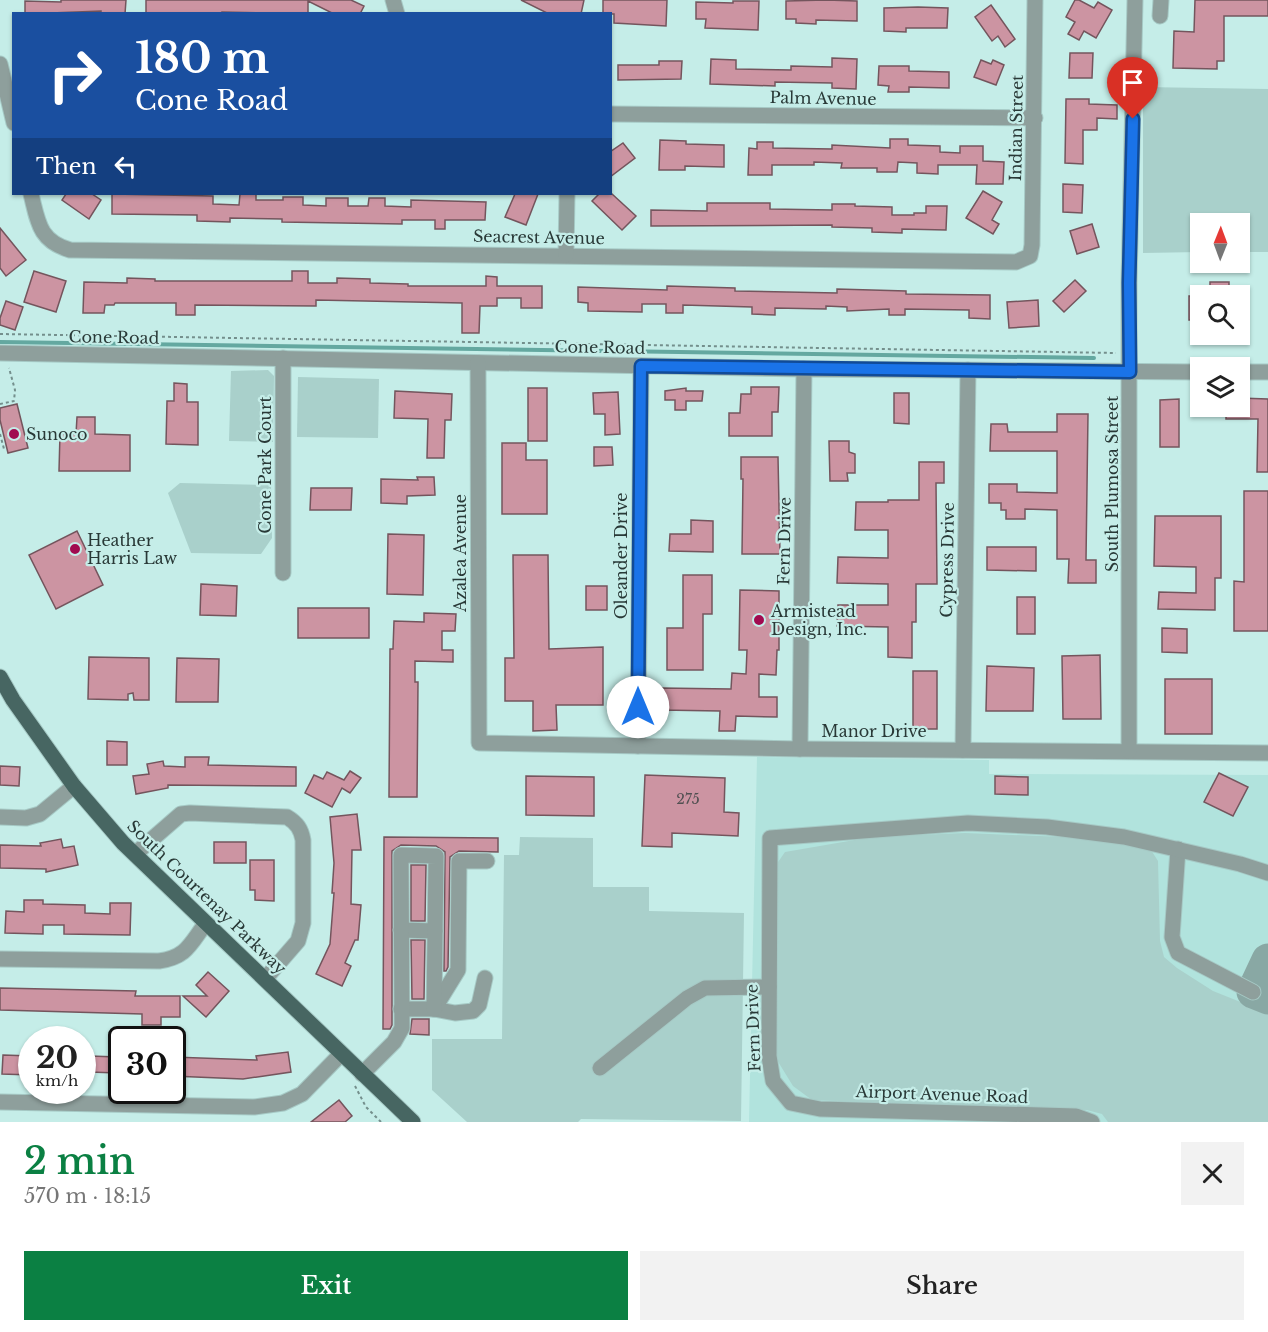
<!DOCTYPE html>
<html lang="en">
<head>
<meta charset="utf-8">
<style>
  :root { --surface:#fff; --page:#f2f2f2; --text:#222; --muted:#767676; --accent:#0b8043 }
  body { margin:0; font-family:"Libre Baskerville",serif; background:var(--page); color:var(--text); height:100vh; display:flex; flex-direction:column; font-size:22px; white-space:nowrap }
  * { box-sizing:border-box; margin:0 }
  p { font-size:20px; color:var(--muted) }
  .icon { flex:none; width:33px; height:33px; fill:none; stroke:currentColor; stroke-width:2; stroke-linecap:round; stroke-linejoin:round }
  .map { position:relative; height:1122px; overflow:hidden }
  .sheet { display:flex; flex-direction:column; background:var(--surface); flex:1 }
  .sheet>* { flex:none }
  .banner { position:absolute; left:12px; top:12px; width:600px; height:183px; border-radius:0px; box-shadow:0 2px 4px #0004; background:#1a4fa0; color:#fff; overflow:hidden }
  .needle { width:39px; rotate:1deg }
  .buttons { position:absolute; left:1190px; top:213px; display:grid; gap:12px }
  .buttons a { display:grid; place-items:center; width:60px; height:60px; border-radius:0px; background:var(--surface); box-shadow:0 2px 4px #0004; font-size:30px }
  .speed { position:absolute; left:18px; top:1026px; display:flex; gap:12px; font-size:30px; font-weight:700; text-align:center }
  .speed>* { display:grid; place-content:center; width:78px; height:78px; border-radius:50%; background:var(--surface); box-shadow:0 2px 4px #0004; line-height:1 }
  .speed small { font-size:15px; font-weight:400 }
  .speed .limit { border:3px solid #111; border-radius:9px; background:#fff; color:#111 }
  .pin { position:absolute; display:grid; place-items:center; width:51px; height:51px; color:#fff; margin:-62px -26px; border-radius:50% 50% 50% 0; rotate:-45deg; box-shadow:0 0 6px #0007 }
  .pin .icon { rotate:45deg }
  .me { position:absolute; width:66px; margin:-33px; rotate:0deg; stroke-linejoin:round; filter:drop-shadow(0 0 4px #0008) }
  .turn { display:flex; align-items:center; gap:21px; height:126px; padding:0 24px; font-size:27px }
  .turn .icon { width:78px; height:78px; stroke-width:2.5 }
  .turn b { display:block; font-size:42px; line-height:51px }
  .then { display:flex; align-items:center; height:57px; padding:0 24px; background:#0003; gap:12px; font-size:22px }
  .round { display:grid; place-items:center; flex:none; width:63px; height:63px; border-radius:0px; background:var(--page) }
  .overview { display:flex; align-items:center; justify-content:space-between; height:102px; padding:0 24px }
  h1 { font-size:36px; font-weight:600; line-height:45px; color:var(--accent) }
  .action { display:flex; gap:12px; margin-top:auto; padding:12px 24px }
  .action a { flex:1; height:69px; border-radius:0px; background:var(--accent); color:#fff; font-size:24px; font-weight:600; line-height:69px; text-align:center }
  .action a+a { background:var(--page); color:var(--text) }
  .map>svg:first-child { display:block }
  .built { fill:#b1e3dd }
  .green { fill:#a9d0cb }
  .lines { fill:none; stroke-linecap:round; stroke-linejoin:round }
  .stream { stroke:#64a8a0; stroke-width:4 }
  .taxiway { stroke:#89a8a4; stroke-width:33 }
  .building { fill:#cc94a2; stroke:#74555d; stroke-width:1.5 }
  .minor-casing { stroke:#a6c9c5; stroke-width:17 }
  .major-casing { stroke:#a6c9c5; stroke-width:17 }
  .path { stroke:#748f8c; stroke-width:2; stroke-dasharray:3 3; stroke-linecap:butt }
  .minor { stroke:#8e9f9c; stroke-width:15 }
  .major { stroke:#476662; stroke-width:15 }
  .route-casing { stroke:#114b97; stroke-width:15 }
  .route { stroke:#1a73e8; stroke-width:10 }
  .poi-dot { fill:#a10b50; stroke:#c5ede8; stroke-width:2 }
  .labels { text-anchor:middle; stroke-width:4.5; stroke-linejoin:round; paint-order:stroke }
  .number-label { font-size:14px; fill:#525052 }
  .street-label { font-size:16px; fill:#293937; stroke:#c5ede8 }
  .poi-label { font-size:16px; fill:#293937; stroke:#c5ede8; text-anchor:start }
</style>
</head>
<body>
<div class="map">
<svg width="1268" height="1122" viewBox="0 0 1268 1122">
  <rect width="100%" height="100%" fill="#c5ede8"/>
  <polygon class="built" points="757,757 989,760 989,774 1268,775 1268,1122 749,1122"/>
  <g class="green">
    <polygon points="1143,87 1268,89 1268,252 1239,252 1239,224 1200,224 1200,252 1143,253"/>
    <polygon points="268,370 274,376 273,442 229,441 231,371"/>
    <polygon points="298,377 379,379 378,438 297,437"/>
    <polygon points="180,483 271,485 272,538 261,554 191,553 168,493"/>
    <polygon points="965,833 1089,838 1151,850 1158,861 1160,941 1164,957 1177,968 1213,991 1268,1013 1268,1122 1108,1122 1102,1114 1087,1110 812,1100 793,1086 777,1060 776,865 785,852 872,837"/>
    <polygon points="520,837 593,838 593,887 649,887 649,911 744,913 741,1121 581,1119 578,1122 467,1122 432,1090 432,1039 502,1039 504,855 519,855"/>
  </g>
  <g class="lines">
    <polyline class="stream" points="0,342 1094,358"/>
    <polyline class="taxiway" points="1268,960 1253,992 1268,998"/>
  </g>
  <g class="building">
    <polygon points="61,0 126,0 125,14 101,14 101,11 25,14 25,1 61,2"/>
    <polygon points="146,0 351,0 364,6 360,14 334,14 308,1 308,14 222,12 222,14 146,14"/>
    <polygon points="521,0 584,0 581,14 549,14"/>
    <polygon points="603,0 667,0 666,26 614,23 614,14 603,14"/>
    <polygon points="826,0 857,1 857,21 816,20 816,24 796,23 796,19 786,19 786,1"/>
    <polygon points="1075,0 1079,0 1094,8 1098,2 1112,10 1096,38 1084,31 1079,40 1068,34 1075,22 1066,17"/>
    <polygon points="1195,0 1268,0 1268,16 1224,16 1224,61 1217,61 1217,69 1173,68 1174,31 1194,32"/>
    <polygon points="733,1 759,1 758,30 705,28 706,19 696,19 696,2 733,3"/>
    <polygon points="991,5 1015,39 1005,47 998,36 992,41 975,17"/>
    <polygon points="918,7 948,8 947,28 906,28 906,32 884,31 884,8"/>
    <polygon points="1070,53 1093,53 1092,78 1069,78"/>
    <polygon points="832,58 857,59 856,89 832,88 832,83 775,82 775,86 710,84 711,59 736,60 736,69 791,70 791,66 832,67"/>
    <polygon points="981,60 991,64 993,60 1004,65 996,85 974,77"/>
    <polygon points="659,61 682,61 681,79 618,80 618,65 659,65"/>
    <polygon points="879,66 909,66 909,71 949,72 949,88 909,87 909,92 888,92 889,86 878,85"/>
    <polygon points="1066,99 1089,99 1089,104 1117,105 1117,119 1097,118 1097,130 1083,130 1083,164 1065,163"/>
    <polygon points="890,139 908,139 908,145 940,146 940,152 960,153 960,146 983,146 983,161 1004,162 1003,184 976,184 977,165 938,165 938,174 917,173 917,163 898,162 897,172 877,172 877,168 841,168 842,163 814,162 814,165 772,165 772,175 748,175 749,148 757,149 757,142 773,142 773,148 832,149 832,145 890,148"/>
    <polygon points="660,140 686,141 686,144 724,145 724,167 685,166 685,170 659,170"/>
    <polygon points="623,143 635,158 610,177 610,152"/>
    <polygon points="1063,184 1083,185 1082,213 1063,212"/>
    <polygon points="983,191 1002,202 992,220 999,224 993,234 966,218"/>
    <polygon points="66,194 92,194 101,200 89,219 62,200"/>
    <polygon points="112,194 213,196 213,204 239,205 240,194 256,194 256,200 283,200 283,197 303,197 303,205 326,206 326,198 348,198 348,206 368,206 369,198 385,198 385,206 411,207 411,200 486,202 485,220 445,220 445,229 435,229 435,220 402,220 402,224 282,222 282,219 230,218 230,222 197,221 197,215 112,214"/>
    <polygon points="515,194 538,194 526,225 505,217"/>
    <polygon points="599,194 612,194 636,216 622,230 592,201"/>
    <polygon points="707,203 770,203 770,209 832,210 832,204 855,204 855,206 892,207 892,215 914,215 914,213 926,213 926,206 947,206 946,230 902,229 902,233 872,232 872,228 832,227 832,225 651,226 651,210 707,211"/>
    <polygon points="1092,224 1099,247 1077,254 1070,231"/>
    <polygon points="0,228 26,260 6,276 0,268"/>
    <polygon points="34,271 66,281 56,312 24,302"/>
    <polygon points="292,271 308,271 308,283 337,283 337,278 370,279 370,283 408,284 408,286 486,286 486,276 497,277 497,286 542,286 542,308 521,308 521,298 497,298 497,306 480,306 479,333 462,333 462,303 316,300 316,306 195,305 195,315 176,315 176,303 115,303 114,305 105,305 104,313 83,313 84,282 127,283 127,278 155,279 155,281 292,281"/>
    <polygon points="1075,280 1086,291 1064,312 1053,301"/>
    <rect x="1210" y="282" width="19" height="14"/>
    <polygon points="667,286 735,288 735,291 837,293 837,289 906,291 906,294 990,295 990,319 969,318 969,310 905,309 905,315 889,315 889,309 847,311 847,307 826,306 826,309 775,308 775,315 752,314 752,307 683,305 683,313 666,313 666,304 642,304 642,312 588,311 588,303 578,302 578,287 667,290"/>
    <rect x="1189" y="296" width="11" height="24"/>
    <polygon points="1038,300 1039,326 1009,328 1007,302"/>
    <polygon points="6,301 23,307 15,330 0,325 0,318"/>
    <polygon points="174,383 187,384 187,402 198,402 198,445 166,444 167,401 174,401"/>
    <polygon points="751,387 779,387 778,412 772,412 772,436 729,436 729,413 740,413 741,394 751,394"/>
    <rect x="528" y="388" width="19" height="53"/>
    <polygon points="686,388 686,391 703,391 702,401 686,401 686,410 675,410 675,400 665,400 665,391"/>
    <polygon points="395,391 452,394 451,420 445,420 444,458 427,458 428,419 394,418"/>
    <polygon points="618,392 620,434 605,435 605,414 594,414 593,393"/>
    <polygon points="894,393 909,393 909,424 894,423"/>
    <polygon points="1239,398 1268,399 1268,472 1257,472 1258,419 1226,419 1226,406 1239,406"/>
    <polygon points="1179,399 1179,447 1160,447 1160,400"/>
    <polygon points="17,404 28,448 8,453 0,420 0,408"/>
    <polygon points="1057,414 1088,414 1086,560 1096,560 1096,583 1068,583 1069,559 1057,559 1057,510 1025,509 1025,519 1006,519 1006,510 1001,510 1001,503 989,503 989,484 1017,484 1017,492 1057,493 1057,451 990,451 991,424 1007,424 1008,432 1057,432"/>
    <polygon points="77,417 95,417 95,434 130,435 130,471 59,471 60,434 76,434"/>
    <polygon points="829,441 849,441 849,452 855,454 855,473 847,473 848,481 830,481"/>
    <polygon points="502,443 526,443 526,460 547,460 547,514 502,514"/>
    <polygon points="594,447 612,447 613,465 594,466"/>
    <polygon points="741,457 778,457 780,554 742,554 743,479 741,479"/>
    <polygon points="919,462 944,462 944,483 936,483 937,584 916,584 916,622 912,622 912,658 888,657 888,627 837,626 838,605 888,605 888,584 837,583 838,557 888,558 888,530 855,530 856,502 888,502 888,500 919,500"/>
    <polygon points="417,477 434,477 435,495 407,496 407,504 381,503 381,479 418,480"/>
    <polygon points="311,488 352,488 351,510 310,510"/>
    <polygon points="1244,491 1268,491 1268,631 1234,631 1234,581 1244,582"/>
    <polygon points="1155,516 1221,516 1221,578 1215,578 1215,610 1158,609 1159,592 1196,593 1196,567 1154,566"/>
    <polygon points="691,520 713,521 713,552 669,551 670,534 691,534"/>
    <polygon points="77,531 103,585 56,609 29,555"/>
    <polygon points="388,534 424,535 423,595 387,594"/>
    <polygon points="987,547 1036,547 1036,571 987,570"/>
    <polygon points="513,555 548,555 549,649 603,647 603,705 556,705 557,730 533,731 533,701 505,701 505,658 514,658"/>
    <polygon points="683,575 712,575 712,614 703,614 703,670 667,670 667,628 683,628"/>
    <polygon points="201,584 237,586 236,616 200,615"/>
    <rect x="586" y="586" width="21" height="24"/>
    <polygon points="740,590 779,591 779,650 777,650 776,675 759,674 759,697 777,697 777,717 736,716 735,731 719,731 720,711 661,710 661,688 731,689 732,673 746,674 747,650 739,650"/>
    <rect x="1017" y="597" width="18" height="37"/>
    <rect x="298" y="608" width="71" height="30"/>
    <polygon points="424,613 456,614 455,631 442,631 442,650 453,650 453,662 415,661 415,682 418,682 417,797 389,797 390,649 393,649 394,621 424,622"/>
    <polygon points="1162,628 1187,629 1187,653 1162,652"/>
    <polygon points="1100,655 1101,719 1063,719 1062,656"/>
    <polygon points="89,657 149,658 149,700 134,700 133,693 128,694 128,700 88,699"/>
    <polygon points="177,658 219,659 218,702 176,702"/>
    <polygon points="987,666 1034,668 1033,711 986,711"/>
    <rect x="913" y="671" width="24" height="58"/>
    <rect x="1165" y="679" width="47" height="55"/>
    <polygon points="107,741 127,742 127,765 107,765"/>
    <polygon points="185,757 209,757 208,765 296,767 296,786 168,785 168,788 136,794 133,776 149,774 147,764 163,761 164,766 185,767"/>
    <polygon points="0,766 20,767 19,786 0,785"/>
    <polygon points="350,771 361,778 350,793 342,788 332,807 305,793 314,775 323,779 327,772 344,780"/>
    <polygon points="1219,773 1248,787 1233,816 1204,802"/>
    <polygon points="645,775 725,778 724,812 739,813 738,836 672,833 672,847 642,846"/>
    <polygon points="526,776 594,777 594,816 526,815"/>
    <polygon points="995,776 1028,777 1028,795 995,794"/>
    <polygon points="357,814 361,850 352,850 351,904 361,905 358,940 355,940 345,963 351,966 342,986 316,974 330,944 334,893 332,893 334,863 330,817"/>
    <polygon points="384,837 498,838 498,852 459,851 450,857 448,967 446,971 444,971 445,852 436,846 401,845 392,851 392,1025 390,1029 383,1029"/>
    <polygon points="61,839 63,848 74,846 78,865 46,872 46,869 0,868 0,845 41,846 40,843"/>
    <rect x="214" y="842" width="32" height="21"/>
    <polygon points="250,860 274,860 274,901 255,900 255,890 250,890"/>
    <polygon points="411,865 426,865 425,921 411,921"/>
    <polygon points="24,900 43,900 43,904 85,905 85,913 110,914 110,903 131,903 130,935 64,934 64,925 43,925 43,934 5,933 6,911 24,912"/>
    <polygon points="411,940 425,940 424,999 412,999"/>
    <polygon points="208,972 229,991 206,1017 183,996 207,996 196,985"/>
    <polygon points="0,988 136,991 135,996 180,996 180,1017 161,1017 161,1025 142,1025 142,1014 0,1010"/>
    <polygon points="412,1019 429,1019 429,1035 410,1034"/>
    <polygon points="288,1052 291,1072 243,1079 172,1076 173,1057 257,1060 256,1056"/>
    <polygon points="3,1055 31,1056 31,1075 2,1074"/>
    <polygon points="90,1056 117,1057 117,1073 90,1072"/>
    <polygon points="339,1100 352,1116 345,1122 311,1122"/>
  </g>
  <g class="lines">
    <defs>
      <g id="minor">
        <polyline points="393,0 397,14"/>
        <polyline points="1160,16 1161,0"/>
        <polyline points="0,64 14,123"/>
        <polyline points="610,114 1035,118"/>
        <path d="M31,194C38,222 39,241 70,250L1016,262L1030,256L1032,245L1035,0"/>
        <polyline points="566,255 567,194"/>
        <polyline points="0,353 804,369 1200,372"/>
        <polyline points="283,358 283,573"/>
        <polyline points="478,363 479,743 800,749 1268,753"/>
        <polyline points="1239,372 1268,372"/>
        <polyline points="638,746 641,366"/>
        <polyline points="800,749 804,369"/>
        <polyline points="963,750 968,370"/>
        <polyline points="1129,751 1129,283 1135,0"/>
        <polyline points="0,817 26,818 40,814 74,786"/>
        <polyline points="1178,849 1172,937 1178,953 1253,992"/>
        <path d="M135,854L181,814L190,813L287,817C297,823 301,829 303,840V923L298,941L265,979"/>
        <polyline points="401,930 435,931"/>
        <path d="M0,959L159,961C187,957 190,944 206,923"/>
        <polyline points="401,1009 434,1009 455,1013 473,1011 479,1005 485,978"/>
        <polyline points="434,1009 458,970 459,861 487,861"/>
        <polyline points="600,1068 687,998 705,988 769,987"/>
        <polyline points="362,1074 394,1042 402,1028 401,855 436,856 434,1009"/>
        <polyline points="0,1102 254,1107 283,1103 302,1094 341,1054"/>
        <polyline points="1092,1122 1076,1116 820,1109 791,1103 773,1081 769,1056 770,838 968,823 1047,827 1124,837 1240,864 1268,873"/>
      </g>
      <polyline id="major" points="0,677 13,700 74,786 123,843 413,1122"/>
    </defs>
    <use href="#minor" class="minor-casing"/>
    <use href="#major" class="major-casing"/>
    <g class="path">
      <polyline points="0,334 1116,353"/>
      <polyline points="0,404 14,401 15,390 9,368"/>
      <polyline points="0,434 4,449"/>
      <polyline points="355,1086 366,1107 381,1122"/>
    </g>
    <use href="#minor" class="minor"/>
    <use href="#major" class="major"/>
  </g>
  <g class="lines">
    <defs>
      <polyline id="route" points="638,707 641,366 1130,372 1129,283 1133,119"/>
    </defs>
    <use href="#route" class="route-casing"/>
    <use href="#route" class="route"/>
  </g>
  <g class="poi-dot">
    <circle cx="14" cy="434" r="6"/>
    <circle cx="75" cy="549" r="6"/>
    <circle cx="759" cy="620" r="6"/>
  </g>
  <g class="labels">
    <g class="number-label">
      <text x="688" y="804">275</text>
    </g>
    <g class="street-label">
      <text transform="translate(823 98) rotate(1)" y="6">Palm Avenue</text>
      <text transform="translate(1016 128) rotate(-89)" y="6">Indian Street</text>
      <text transform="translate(539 237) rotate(1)" y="6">Seacrest Avenue</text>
      <text transform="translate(114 337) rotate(1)" y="6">Cone Road</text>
      <text transform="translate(600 347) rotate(1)" y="6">Cone Road</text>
      <text transform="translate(265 465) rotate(-90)" y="6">Cone Park Court</text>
      <text transform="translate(1112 484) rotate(-90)" y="6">South Plumosa Street</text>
      <text transform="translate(784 541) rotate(-89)" y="6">Fern Drive</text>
      <text transform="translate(460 553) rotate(-90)" y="6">Azalea Avenue</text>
      <text transform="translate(621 556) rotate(-90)" y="6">Oleander Drive</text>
      <text transform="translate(947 560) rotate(-89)" y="6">Cypress Drive</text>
      <text x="874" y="737">Manor Drive</text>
      <text transform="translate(207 897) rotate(44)" y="6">South Courtenay Parkway</text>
      <text transform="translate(753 1028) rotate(-92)" y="6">Fern Drive</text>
      <text transform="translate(942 1094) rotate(2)" y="6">Airport Avenue Road</text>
    </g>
    <g class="poi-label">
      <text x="26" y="440">Sunoco</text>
      <text x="87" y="546">Heather<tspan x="87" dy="18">Harris Law</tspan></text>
      <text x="771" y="617">Armistead<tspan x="771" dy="18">Design, Inc.</tspan></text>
    </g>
  </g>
</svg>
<div class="buttons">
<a><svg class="needle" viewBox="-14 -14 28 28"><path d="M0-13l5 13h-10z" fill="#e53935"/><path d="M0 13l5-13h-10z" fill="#767676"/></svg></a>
<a><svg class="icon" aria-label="search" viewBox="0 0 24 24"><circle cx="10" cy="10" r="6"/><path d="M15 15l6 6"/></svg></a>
<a><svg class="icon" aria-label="layers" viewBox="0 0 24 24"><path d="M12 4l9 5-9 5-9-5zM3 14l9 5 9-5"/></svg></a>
</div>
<div class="speed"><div>20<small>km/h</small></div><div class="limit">30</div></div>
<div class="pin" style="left:1133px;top:119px;background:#d93025"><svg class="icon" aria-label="arrive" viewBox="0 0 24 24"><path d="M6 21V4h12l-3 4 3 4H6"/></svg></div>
<svg class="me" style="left:638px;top:707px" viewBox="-20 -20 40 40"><circle r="19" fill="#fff"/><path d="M0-13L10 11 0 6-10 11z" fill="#1a73e8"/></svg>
<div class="banner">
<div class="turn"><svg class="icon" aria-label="right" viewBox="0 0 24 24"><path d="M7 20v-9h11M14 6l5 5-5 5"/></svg><div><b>180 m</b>Cone Road</div></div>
<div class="then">Then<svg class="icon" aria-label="left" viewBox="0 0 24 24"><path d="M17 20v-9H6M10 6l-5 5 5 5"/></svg></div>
</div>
</div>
<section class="sheet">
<div class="overview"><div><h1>2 min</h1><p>570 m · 18:15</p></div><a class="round"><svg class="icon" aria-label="close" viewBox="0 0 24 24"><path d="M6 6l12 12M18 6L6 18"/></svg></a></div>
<div class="action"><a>Exit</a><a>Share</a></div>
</section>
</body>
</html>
